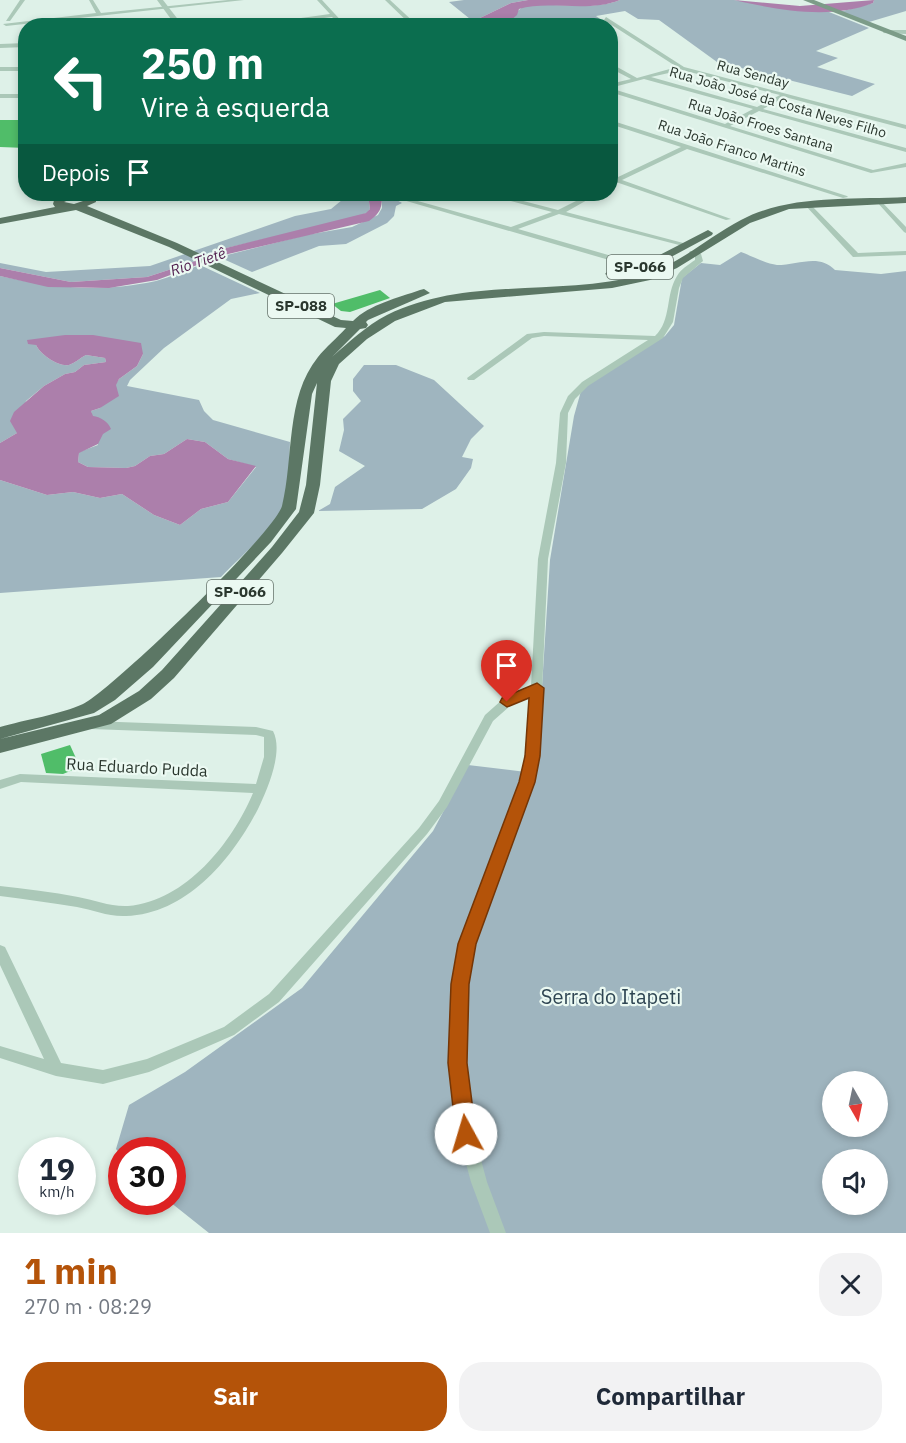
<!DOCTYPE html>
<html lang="pt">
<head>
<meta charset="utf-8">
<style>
  :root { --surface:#fff; --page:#f2f2f3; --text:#1f2937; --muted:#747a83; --accent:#b45309 }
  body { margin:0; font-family:"IBM Plex Sans",sans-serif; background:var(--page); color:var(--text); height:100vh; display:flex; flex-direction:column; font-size:22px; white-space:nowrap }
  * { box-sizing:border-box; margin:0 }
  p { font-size:20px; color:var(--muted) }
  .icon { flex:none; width:33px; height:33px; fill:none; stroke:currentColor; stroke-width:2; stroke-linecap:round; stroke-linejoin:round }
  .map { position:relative; height:1233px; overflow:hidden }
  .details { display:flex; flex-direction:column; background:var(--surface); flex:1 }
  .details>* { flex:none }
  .top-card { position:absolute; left:18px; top:18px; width:600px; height:183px; border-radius:24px; box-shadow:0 3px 9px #0003; background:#0b6e4f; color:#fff; overflow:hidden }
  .needle { width:39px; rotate:171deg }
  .controls { position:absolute; left:822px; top:1071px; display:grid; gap:12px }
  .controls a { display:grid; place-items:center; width:66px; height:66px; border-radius:50%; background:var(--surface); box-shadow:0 3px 9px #0003; font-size:30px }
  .speed { position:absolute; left:18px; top:1137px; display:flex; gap:12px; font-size:30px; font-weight:700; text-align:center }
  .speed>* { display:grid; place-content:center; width:78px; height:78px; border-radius:50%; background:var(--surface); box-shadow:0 3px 9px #0003; line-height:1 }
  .speed small { font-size:15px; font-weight:400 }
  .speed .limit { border:9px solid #d22; background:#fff; color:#111 }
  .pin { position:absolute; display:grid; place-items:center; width:51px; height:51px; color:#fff; margin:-62px -26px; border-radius:50% 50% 50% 0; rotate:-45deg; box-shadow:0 0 6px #0007 }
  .pin .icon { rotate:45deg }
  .me { position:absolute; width:66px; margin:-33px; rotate:354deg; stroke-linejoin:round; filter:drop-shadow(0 0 4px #0008) }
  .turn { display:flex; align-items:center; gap:21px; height:126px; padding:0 24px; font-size:27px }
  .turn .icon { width:78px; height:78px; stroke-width:2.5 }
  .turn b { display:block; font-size:42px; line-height:51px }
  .then { display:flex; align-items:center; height:57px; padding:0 24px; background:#0003; gap:12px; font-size:22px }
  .round { display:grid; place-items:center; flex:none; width:63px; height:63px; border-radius:24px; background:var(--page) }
  .headline { display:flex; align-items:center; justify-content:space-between; height:102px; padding:0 24px }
  h1 { font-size:36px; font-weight:700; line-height:45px; color:var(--accent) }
  .cta { display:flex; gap:12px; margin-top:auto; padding:12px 24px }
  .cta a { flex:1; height:69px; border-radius:24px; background:var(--accent); color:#fff; font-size:24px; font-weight:700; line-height:69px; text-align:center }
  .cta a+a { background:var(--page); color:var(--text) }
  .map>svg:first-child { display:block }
  .green { fill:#9fb5bf; fill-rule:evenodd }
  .water { fill:#ac7fab }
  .building { fill:#50bd69 }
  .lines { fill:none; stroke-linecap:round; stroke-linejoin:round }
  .minor { fill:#abc8b8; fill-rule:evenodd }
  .tertiary { fill:#abc8b8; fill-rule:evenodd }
  .secondary { fill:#7c9c88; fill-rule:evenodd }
  .primary { fill:#5c7765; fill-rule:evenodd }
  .route { fill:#b45309; stroke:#753606; stroke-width:1.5 }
  .labels { text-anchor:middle; stroke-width:4.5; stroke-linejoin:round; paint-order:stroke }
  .far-street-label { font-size:14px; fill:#2a372e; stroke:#ebf9f2 }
  .far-water-label { font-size:15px; font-style:italic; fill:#552252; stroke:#ebf9f2 }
  .shield { fill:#ebf9f2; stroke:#647169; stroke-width:1.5 }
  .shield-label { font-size:15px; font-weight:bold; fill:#2a372e }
  .street-label { font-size:16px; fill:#2a372e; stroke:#ebf9f2 }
  .near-park-label { font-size:20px; fill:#2f4653; stroke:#ebf9f2 }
</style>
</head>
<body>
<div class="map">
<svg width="906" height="1233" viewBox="0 0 906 1233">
  <rect width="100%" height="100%" fill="#def1e8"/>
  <g class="green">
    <polygon points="464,0 528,0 511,3 480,18 491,21 492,26 472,25 470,24 475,23 449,2"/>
    <path d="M620,0H734L789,9L829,12L869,28L816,51L838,58L817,67L875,84L852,96L717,62L659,20L638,19L625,11L596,16L600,19L555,25L509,24C510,20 518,9 523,7C544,0 592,12 620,0Z"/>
    <polygon points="874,0 906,0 906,11 869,22 839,12 873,3"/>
    <polygon points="340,194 368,194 370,209 367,213 343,221 222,249 193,262 147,277 71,282 0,268 0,263 46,272 150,266 295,216 331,209 342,200"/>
    <polygon points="382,194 394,194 395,199 402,203 396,206 394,216 387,223 346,244 319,246 252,272 219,257 306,235 352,227 378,215 382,208"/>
    <path d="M741,252C752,256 766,264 777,265C798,265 819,253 835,270L881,274L906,271V1233H209L170,1202H172V1150H122L121,1155L116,1149L129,1105L185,1072L302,988L433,831L468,765L534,773L538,750L550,560L574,416L581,391L593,380L665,336L674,325L682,278L701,263L720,265ZM832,1082H878V1126H832ZM832,1160H878V1204H832Z"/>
    <path d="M200,265L260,293L231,299L164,348L130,380L127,386L199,400L204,411L213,420L290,442C289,463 290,491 281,511C271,531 238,559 221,577L0,593V480L47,495L73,492L100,498L122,494L154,515L180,525L201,509L228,502L256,467L228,459L205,442L187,439L164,454L150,456L135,466L126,468L88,467L78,462L79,452L98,445L91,411L100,408L119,379L137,366L143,354L36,345C40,354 58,367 69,365C75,363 80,358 86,355L105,358L106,362L84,365L75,372L65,374L44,386L26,401L17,433L0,443V276C55,288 100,293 156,281C171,277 186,270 200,265Z"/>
    <polygon points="364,365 396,365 434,380 484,426 471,439 462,457 473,459 471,468 456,489 422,509 318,511 330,504 335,487 365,466 339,451 344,430 343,419 361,401 353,391 353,379"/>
  </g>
  <g class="water">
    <path d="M528,0H620C589,13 547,0 519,9L517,15L510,21V25H492L490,20L480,18L511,3Z"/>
    <path d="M734,0L800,6L874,0L873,3C831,20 777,10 734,0Z"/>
    <path d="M368,194H382C382,207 381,213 369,221L224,255L157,280L109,288L48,287L0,276V268L71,282L147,277L193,262L222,249L366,213L370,209Z"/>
    <path d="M65,335H93L141,343L143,354L137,366L119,379L116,385L119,396L100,408L91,411L93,416C100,417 108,421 111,429L103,434L98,444L79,453L78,462L88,467L126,468L135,466L150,456L164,454L187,439L205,442L228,459L256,466L228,502L201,509L180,525L154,515L122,494L100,498L73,492L47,495L0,480V443L17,433L10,421L14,412L44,386L65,374L75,372L84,365L106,362L105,358L86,355C80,358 75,363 69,365C58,367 40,354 36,345L28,344L27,340Z"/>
  </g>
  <g class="building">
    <polygon points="0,120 26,120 26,148 0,147"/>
    <polygon points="380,290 390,298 350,312 341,311 332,304"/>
    <polygon points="70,745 80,767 63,774 46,773 41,754"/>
  </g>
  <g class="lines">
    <g class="minor">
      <polygon points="20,0 25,0 10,21 6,21"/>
      <polygon points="89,0 93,0 101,13 228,0 244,0 6,26 3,24 96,13"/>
      <polygon points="317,0 322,0 346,26 341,26 332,17 261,26 243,26 330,14"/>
      <polygon points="385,0 390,0 418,26 412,26"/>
      <path d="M606,17L684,67L906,125V129L785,97L763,109L906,148V152L759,111L730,126L873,170L906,163V167L871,173L610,92V88L725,124L753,109L644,79L610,88V84L631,79L610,68V63L637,78L677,67L604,20ZM682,70L780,95L757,107L651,77Z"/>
      <polygon points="885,30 906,30 906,34 883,33"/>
      <polygon points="26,43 26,47 0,48 0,44"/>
      <rect x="0" y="67" width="26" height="4"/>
      <rect x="0" y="94" width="26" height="4"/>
      <polygon points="610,120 847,196 848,197 843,198 687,149 622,180 731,219 726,220 616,182 612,182 610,176 616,178 681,147 610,124"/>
      <polygon points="394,194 401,194 407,198 511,227 552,212 488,195 487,194 496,194 558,210 590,194 597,194 596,195 566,212 687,244 683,246 559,214 518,229 643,265 644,267 640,269 403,200"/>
      <polygon points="878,198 906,227 906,233 904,232 876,201 875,200"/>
      <polygon points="805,203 809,203 858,253 906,251 906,255 853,257 805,205"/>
      <path d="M690,251H696L701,254L703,261L683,278L679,288L673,322L663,338L588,386L575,399L568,413L566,463L548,559L539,756L528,798L474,944L467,984L465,1063L474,1134L487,1182L506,1233H490L471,1182L458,1134L451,1063L453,984L460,944L516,798L527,756L530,696L511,705L493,721L447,807L427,834L279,1002L234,1035L149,1072L103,1084L56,1076L0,1058V1046L44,1059L0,965V945L5,947L61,1063L103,1070L147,1059L224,1027L269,994L419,828L439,801L485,715L503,699L531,686L538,559L556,463L560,413L568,396L582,382L648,340L544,336L532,338L474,380H468L467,378L527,334L544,332L655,336C672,320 665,295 677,276C681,269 688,265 695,260V257L689,253Z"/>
      <path d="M91,721L256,727L273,731C284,752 267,790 258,809C232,859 187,914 126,916C109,917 93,910 77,907C51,903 26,899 0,896V886C26,889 52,892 78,897C94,900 111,907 128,906C186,901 232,843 253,793L21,782L0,789V780L20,774L256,784L264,757V737L256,735L91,729L87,728L85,725L87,722Z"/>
    </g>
    <polygon class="tertiary" points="157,0 163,0 183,26 176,26"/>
    <polygon class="secondary" points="803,0 814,0 906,36 906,41"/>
    <g class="primary">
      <path d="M65,194H95L96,202L87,206L177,243L341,320L353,321C370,304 398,298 420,290L424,289L430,293L368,320L366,322L368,325L366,328L360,329L332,357C349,342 366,326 387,315C466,276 559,297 642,275C678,266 708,237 741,220C790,194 852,200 906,197V203L789,209L750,223L677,268L650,280L612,288L445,302L395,321L367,339L339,364L331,381L320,485L314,513L282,553L174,678L151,699L111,724L0,753V739L99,715L139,691L162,670L272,547L299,512L306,485L317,383L312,394L296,509L271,542L153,667L115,700L94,713L0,739V727C24,720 62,714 83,704C113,689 275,532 282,506C294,458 285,398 318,357C326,347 337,338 346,328L335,327L169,247L76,210L0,224V218L55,207L53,204L55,197ZM78,196L86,198V200L74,204L64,202Z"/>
      <polygon points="708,230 713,233 712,235 658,264 611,277 605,274 607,272 650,260"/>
    </g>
  </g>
  <polygon class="route" points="537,683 544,688 540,756 535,782 476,944 469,984 467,1063 476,1134 473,1141 466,1144 459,1141 456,1134 448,1063 451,984 458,944 519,782 525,756 529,698 507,707 500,702 502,698"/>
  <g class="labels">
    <g class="far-street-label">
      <text transform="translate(753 74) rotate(15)" y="5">Rua Senday</text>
      <text transform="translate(778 102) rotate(16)" y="5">Rua João José da Costa Neves Filho</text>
      <text transform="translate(761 125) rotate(17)" y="5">Rua João Froes Santana</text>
      <text transform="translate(732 148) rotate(18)" y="5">Rua João Franco Martins</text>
    </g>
    <g class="far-water-label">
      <text transform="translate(198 262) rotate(-19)" y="5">Rio Tietê</text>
    </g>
    <g class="shield">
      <rect x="607" y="255" width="66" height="24" rx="4.5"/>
      <rect x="268" y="294" width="66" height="24" rx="4.5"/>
      <rect x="207" y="580" width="66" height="24" rx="4.5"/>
    </g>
    <g class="shield-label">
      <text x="640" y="272">SP-066</text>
      <text x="301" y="311">SP-088</text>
      <text x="240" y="597">SP-066</text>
    </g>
    <g class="street-label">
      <text transform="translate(137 767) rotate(3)" y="6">Rua Eduardo Pudda</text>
    </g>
    <g class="near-park-label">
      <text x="611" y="1004">Serra do Itapeti</text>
    </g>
  </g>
</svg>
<div class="controls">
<a><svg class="needle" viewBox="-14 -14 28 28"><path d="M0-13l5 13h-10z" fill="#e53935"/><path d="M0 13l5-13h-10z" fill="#747a83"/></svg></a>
<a><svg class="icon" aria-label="sound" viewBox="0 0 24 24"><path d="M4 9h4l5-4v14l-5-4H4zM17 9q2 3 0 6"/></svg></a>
</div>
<div class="speed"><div>19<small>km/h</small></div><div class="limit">30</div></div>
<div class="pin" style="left:507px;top:702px;background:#d93025"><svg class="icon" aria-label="arrive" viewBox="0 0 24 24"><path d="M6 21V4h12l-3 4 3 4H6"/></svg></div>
<svg class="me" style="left:466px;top:1134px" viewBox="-20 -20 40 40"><circle r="19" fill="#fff"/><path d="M0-13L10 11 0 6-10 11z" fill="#b45309"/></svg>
<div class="top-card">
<div class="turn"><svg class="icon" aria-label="left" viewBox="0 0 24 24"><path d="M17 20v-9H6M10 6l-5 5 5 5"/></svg><div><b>250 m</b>Vire à esquerda</div></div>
<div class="then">Depois<svg class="icon" aria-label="arrive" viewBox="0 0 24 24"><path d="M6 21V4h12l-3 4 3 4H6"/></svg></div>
</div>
</div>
<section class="details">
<div class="headline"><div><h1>1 min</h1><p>270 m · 08:29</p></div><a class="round"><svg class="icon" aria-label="close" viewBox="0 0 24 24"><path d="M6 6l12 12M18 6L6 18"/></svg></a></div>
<div class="cta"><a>Sair</a><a>Compartilhar</a></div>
</section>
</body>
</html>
